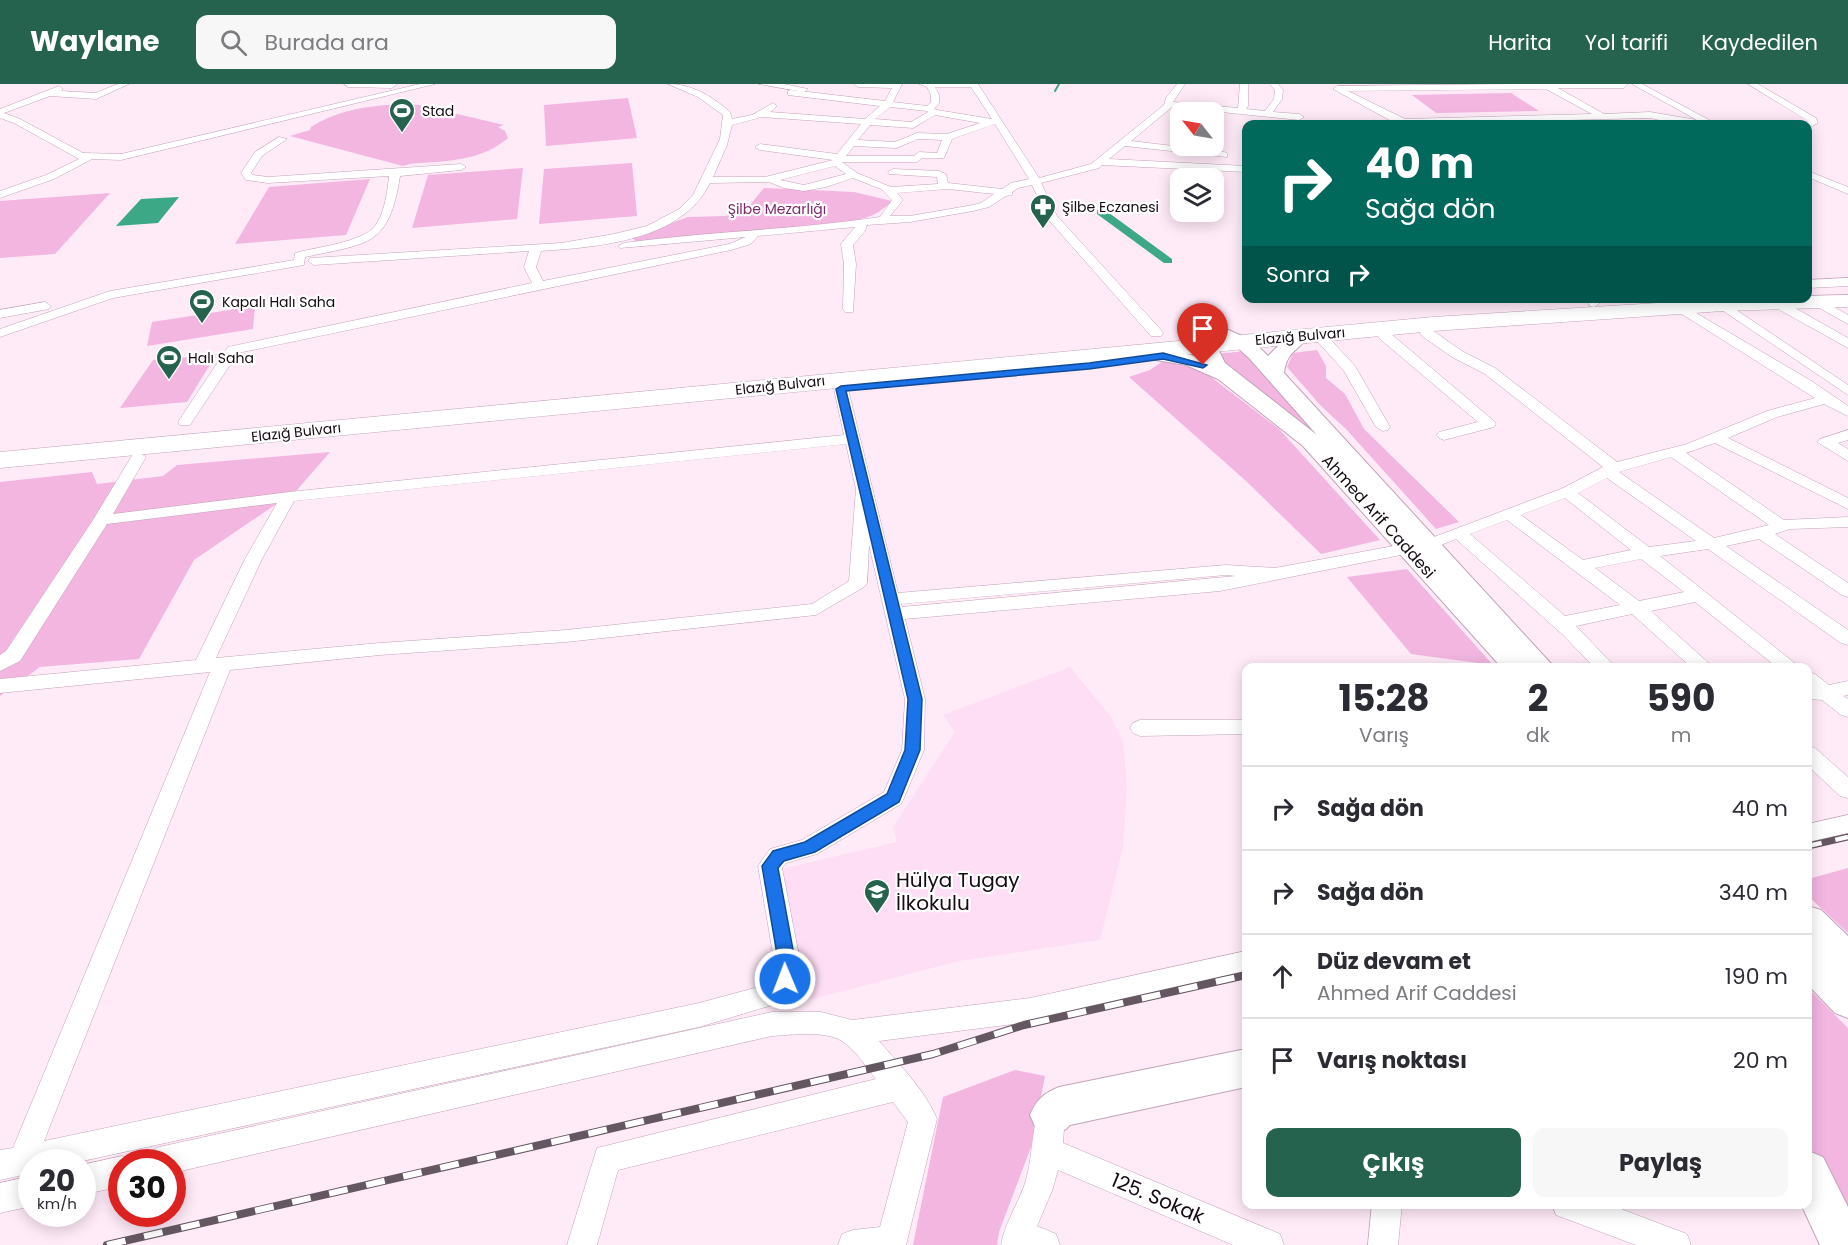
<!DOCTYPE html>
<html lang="tr">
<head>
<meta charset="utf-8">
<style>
  :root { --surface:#fff; --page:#f7f7f7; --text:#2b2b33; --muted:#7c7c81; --line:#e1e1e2; --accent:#25634e }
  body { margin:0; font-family:Poppins,sans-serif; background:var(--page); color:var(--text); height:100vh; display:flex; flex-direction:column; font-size:22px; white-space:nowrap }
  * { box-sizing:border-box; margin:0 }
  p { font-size:20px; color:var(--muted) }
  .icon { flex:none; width:33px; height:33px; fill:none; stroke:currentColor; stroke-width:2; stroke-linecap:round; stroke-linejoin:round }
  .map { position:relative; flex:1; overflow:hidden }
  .drawer { position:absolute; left:1242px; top:579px; width:570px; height:546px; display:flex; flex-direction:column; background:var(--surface); border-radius:12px; box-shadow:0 3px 15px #0003 }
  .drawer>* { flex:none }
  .guide { position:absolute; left:1242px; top:36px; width:570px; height:183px; border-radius:12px; box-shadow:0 3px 15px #0003; background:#00695c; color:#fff; overflow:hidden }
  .needle { width:39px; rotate:301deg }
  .tools { position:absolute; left:1170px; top:18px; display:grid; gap:12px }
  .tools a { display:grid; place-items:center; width:54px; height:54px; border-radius:12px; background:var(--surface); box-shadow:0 3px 15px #0003; font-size:30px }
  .speed { position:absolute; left:18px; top:1065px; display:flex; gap:12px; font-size:30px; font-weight:700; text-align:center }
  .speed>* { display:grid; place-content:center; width:78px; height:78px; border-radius:50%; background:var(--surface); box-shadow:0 3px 15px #0003; line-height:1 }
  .speed small { font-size:15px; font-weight:400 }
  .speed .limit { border:9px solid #d22; background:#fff; color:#111 }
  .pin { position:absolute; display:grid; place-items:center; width:51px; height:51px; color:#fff; margin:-62px -26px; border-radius:50% 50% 50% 0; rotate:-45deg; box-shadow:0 0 6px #0007 }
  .pin .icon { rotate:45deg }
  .me { position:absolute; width:66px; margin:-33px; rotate:359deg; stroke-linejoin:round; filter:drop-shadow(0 0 4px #0008) }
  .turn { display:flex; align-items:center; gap:21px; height:126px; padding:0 24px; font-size:27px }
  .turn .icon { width:78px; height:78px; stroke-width:2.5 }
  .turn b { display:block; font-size:42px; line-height:51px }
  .then { display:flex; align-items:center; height:57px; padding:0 24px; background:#0003; gap:12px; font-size:22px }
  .eta { display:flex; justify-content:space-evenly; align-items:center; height:102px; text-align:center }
  .eta b { font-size:36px; font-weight:700; line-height:42px }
  .primary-button { display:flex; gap:12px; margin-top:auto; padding:12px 24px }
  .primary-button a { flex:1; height:69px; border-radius:12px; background:var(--accent); color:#fff; font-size:24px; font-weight:700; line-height:69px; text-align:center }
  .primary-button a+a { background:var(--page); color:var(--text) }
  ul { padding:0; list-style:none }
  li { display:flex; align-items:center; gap:18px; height:84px; padding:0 24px; border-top:2px solid var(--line) }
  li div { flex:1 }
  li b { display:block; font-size:22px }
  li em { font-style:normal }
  header { display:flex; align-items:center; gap:36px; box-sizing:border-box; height:84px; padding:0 30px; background:var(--accent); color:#fff }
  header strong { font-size:28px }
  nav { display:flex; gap:33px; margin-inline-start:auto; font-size:21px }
  .search { width:420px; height:54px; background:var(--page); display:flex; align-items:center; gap:15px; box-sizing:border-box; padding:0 21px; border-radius:12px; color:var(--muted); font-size:22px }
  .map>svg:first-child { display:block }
  .built { fill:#fedef5 }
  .green { fill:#f2b6e1 }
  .water { fill:#3ca885 }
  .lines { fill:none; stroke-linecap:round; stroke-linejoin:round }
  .stream { stroke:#3ca885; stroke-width:2 }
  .canal { fill:#3ca885; fill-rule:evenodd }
  .street-casing { stroke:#c3a3b9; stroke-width:1 }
  .secondary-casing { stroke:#c3a3b9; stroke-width:2 }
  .highway-casing { stroke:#c3a3b9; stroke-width:1 }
  .street { fill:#fff; fill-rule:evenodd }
  .secondary { fill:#fff; fill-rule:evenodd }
  .highway { fill:#fff; fill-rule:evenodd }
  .rail-far1-casing { stroke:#655761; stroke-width:7 }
  .rail-casing { stroke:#655761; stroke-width:8 }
  .rail-far1 { stroke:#fff; stroke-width:4.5; stroke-dasharray:14; stroke-linecap:butt }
  .rail { stroke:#fff; stroke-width:6; stroke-dasharray:19; stroke-linecap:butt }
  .route { fill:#1a73e8; stroke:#114b97; stroke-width:1.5 }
  .labels { text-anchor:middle; stroke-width:4.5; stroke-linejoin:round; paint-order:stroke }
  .far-poi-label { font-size:14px; fill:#150a12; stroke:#fff; text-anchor:start }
  .far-park-label { font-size:14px; fill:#7d286b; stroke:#fff }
  .far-street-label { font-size:14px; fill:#150a12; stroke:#fff }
  .street-label { font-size:16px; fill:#150a12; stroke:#fff }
  .near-poi-label { font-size:20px; fill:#150a12; stroke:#fff; text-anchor:start }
  .near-street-label { font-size:20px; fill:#150a12; stroke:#fff }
</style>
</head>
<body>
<header>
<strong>Waylane</strong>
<div class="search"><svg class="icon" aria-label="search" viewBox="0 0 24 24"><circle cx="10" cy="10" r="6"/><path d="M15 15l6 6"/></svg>Burada ara</div>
<nav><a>Harita</a><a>Yol tarifi</a><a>Kaydedilen</a></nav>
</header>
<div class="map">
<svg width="1848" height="1161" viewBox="0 0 1848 1161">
  <rect width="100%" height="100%" fill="#ffeaf8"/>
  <polygon class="built" points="1070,583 1111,633 1123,658 1127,702 1123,763 1100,856 959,877 805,917 781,785 897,758 893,743 955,648 943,631"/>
  <g class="green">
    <polygon points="1511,9 1539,27 1436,29 1412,11"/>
    <polygon points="628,14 637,54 546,62 544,21"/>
    <path d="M385,21H419L504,41L498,43L505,47L508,54C489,71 462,76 436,78C424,79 415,78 403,82L290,52L310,46L311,43C334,28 358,24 385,21Z"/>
    <polygon points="632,79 637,132 539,140 544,85"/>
    <polygon points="523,84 517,135 412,144 428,91"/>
    <polygon points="370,95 346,151 235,160 269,103"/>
    <path d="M764,104L854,108L892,117C874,135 862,135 837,139L635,158L633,153L688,133L725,132L744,128Z"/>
    <polygon points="110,109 55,170 0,174 0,117"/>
    <polygon points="255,222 253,245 147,262 152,238"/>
    <polygon points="1317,266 1326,282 1326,294 1345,310 1364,345 1459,438 1436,445 1346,345 1321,322 1287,283 1293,269"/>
    <polygon points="1245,267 1349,380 1225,285 1216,270"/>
    <polygon points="216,271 187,318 120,324 153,276"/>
    <polygon points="1163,277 1202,286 1279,345 1380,456 1321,470 1246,397 1129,293 1150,286"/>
    <polygon points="330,368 297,406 194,476 139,575 40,583 0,612 0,398 92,388 97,400 163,392 177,381"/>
    <polygon points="1407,485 1493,581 1411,570 1347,493"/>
    <polygon points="1848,784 1848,849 1808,812 1808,795"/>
    <polygon points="1808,904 1848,944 1848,1135 1823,1089 1808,1068"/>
    <polygon points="1015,986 1045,992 1031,1063 999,1148 997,1161 913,1161 943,1013"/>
  </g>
  <polygon class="water" points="179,113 158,139 116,142 141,115"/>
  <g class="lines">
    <polyline class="stream" points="1055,7 1059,0"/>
    <polygon class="canal" points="1097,126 1105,126 1172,175 1172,179 1164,179 1097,130"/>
    <defs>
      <g id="street">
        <polygon points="118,0 129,0 96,15 50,12 4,29 20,35 83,69 121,70 420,0 435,0 121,76 92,75 54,95 0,114 0,107 46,91 79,75 14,39 0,34 0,25 59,2 63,5 61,7 95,9"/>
        <polygon points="344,0 396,0 396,1 392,4 348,3"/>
        <path d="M668,0C692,0 712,12 730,28L732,35L752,31L773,19L777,22L770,28L865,35L880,22L788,11V7L791,6L885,17L892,4L858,3L854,0H902L893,18L927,22L931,18V11L927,3L919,0H978L1039,94L1091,80L1164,21L1166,14L1177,0H1185L1173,18L1238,24L1240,0H1248V22L1246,25L1265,27L1274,15L1275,6L1270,0H1278L1283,6L1282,15L1273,28L1299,30L1304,33L1299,36L1172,23L1131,57L1224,68L1227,69V73L1125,62L1109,75L1246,82V88L1102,81L1099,84L1041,99L1057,132L1161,246L1163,249L1161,252H1151L1048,135L1032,101L1018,104L1012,108V111L1006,112L989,123L973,127L910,138L867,141L865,147L853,161L856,180L853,228H845L843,225L844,180L841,160L855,143L758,152L751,160L731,166L238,269L190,341H180L178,338L228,263L532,199L524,183L529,167L314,181L308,177L310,174L561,159L614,150L647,142L679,125L693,111L720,55L723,31L698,13ZM935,3H971L992,35L937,26L934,25L939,19V11ZM890,23L927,27L928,28L911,38L875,35ZM935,31L980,39L947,50L917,49L895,58L858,56L870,41L913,44ZM762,33L861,40L837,70L760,60L755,63L760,66L833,76L765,93H713L727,61L732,41ZM995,40L1029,95L1011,99L1002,105L948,99L946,90L939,87L893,85L888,88L889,90L937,93L938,100L891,103L857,89L842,78H917L922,74H944L952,55ZM918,55L942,56L937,69L919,68L914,72H846L854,62L896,64ZM835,82L846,90L804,101L780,96ZM853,94L881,105L892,116L880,133C795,146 709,147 624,159L618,162L620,164L746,153L729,160L543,197L536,183L541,167C598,163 682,157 710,99L769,98L784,104L804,107L826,103ZM948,105L994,110L981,119L973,121L910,132H890L903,116L897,109Z"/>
        <polygon points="759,0 784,0 808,5 804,8"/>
        <path d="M1514,0H1628L1624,4H1558L1604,30L1650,28L1697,36L1632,0H1642L1713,38C1700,46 1665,37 1650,34L1404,40L1393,38L1333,5L1337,2ZM1546,5L1592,30L1405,35L1348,7Z"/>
        <polygon points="1748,0 1758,0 1816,34 1818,39 1808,44 1808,40 1804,40 1808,37"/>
        <path d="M279,53L287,55L262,72L251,89L253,91L268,93L461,80L466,83L461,86L400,92C389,163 369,159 305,173L304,181L113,214L0,253V245L110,207L294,176L295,169C316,163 361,159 375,142C385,128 387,109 389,92L268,99L246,96L241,89L255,68Z"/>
        <polygon points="1808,87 1848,103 1848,110 1808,93"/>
        <polygon points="1848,194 1848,202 1808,204 1808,196"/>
        <polygon points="1816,213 1848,231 1848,240 1812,220 1810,217"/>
        <polygon points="1585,214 1598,214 1600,219 1594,223 1590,222"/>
        <polygon points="1774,214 1779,215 1848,254 1848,264 1771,221 1769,218"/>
        <polygon points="1723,217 1848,301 1848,311 1719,224 1717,221 1719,218"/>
        <polygon points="45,218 51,222 49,225 0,234 0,226"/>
        <path d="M1681,220L1813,298L1848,322V332L1824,320L1777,333L1728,354L1848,414V425L1715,359L1686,369L1784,436L1848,433V443L1790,445L1775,450L1848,499V513L1842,511L1759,455L1726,462L1848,546V561L1841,559L1708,465L1660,472L1801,584H1778L1695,518L1651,527L1714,584H1692L1632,530L1576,542L1616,584H1595L1563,551L1456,455L1431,465L1220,507L905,535L925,615L924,666L904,714L901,720L817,770L786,779L782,784L801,882L794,903L779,919L699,943L78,1078H32V1089L0,1096V1066L13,1064L210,588L0,609V595L196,576L245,475L277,419L107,440L20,577L0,587V571L6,567L93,436L133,370L138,368L146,373L113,430L289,408L844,351L834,305L841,301L848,305L898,509L1226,481L1275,484L1426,456L1561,405L1603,383L1485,290L1452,273L1422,252L1420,249L1422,246H1432L1462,267L1495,284L1617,378L1687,360L1767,327L1815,314L1677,227L1675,224ZM846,360L856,405L849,497L812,520L566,546L380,559L216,574L262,475L294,417ZM1671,373L1769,441L1714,454L1619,388ZM1607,394L1696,457L1649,463L1578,409ZM1565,414L1631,466L1583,476L1521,431ZM1507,436L1620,521L1565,532L1470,450ZM869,461L905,615L902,666L884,708L802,756L770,765L758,782L775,882L774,889L762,902L699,919L44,1057L230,586L380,571L566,558L816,531L864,503L867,499ZM1641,475L1684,508L1639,517L1595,484ZM1226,491L1236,492L902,523L901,520Z"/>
        <polygon points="1385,248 1390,249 1494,337 1496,340 1494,343 1444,356 1439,354 1436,351 1439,348 1478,338 1380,255 1378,252 1380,249"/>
        <polygon points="1325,254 1330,255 1355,282 1390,343 1388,346 1383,347 1376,343 1344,287 1318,258"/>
        <polygon points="1848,346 1848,356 1838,359 1848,365 1848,377 1817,358 1820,355"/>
        <polygon points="1808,588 1815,590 1829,601 1848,597 1848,611 1843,612 1848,615 1848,633 1841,631 1822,616 1809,615"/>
        <polygon points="1140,636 1246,636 1246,650 1140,652 1133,649 1130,644 1133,639"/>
        <polygon points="1808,662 1815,664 1848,693 1848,714 1840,712 1808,682"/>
        <polygon points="1848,731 1848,749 1808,758 1808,740"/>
        <path d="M1246,867V889L1030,938L879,957C899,980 925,1006 937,1035L906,1161H838L842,1150L853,1146L880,1143L908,1038L893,1018L618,1086L597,1161H567L597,1064L876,995C866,983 856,966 842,957C823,946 793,951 772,952L172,1089V1078H144L149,1068L159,1063L772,928H821L852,936L1030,914Z"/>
        <path d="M1051,1017L1061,1021L1065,1031L1063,1059L1280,1150L1284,1161H1233L1058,1086L1052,1107L1037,1142L1056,1150L1060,1161H1001C1005,1138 1019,1119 1026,1096C1033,1072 1031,1044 1041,1021Z"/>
        <polygon points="122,1072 133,1078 122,1078 122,1102 82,1111 82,1081"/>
        <polygon points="32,1092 32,1122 0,1129 0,1099"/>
        <polygon points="1372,1120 1402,1120 1398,1161 1368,1161"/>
        <polygon points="1552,1120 1608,1120 1687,1150 1691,1161 1636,1161 1556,1131"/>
      </g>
      <g id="secondary">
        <path d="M1224,244L1253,257L1268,272L1292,248H1306L1309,252C1297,268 1287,267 1284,289L1555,584H1502L1303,362L1218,295L1186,281L1156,276L1153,272L1156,268L1163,266L1201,273C1197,258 1211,248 1224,244ZM1225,258L1239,265L1249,274L1317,351L1225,279L1219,267Z"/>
        <polygon points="1808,822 1821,826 1848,852 1848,934 1835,929 1808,901"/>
        <path d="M1246,965V1003L1070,1041L1066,1045L1051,1051L1036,1045L1030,1031C1037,1015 1043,1010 1059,1003Z"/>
        <polygon points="1808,1067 1823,1073 1848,1123 1848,1161 1820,1161 1801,1120 1808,1120"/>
      </g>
      <polygon id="highway" points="1848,211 1848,223 1723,227 1433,247 0,384 0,368 1433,233 1723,215 1808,214 1808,212"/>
    </defs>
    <use href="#street" class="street-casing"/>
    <use href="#secondary" class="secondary-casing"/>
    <use href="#highway" class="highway-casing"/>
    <use href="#street" class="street"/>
    <use href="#secondary" class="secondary"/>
    <use href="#highway" class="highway"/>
    <defs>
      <polyline id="rail-far1" points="1808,762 1848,753"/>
      <polyline id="rail" points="107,1161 933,970 1024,941 1246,891"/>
    </defs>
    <use href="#rail-far1" class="rail-far1-casing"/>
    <use href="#rail" class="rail-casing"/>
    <use href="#rail-far1" class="rail-far1"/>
    <use href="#rail" class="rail"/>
  </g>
  <polygon class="route" points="1163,269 1207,281 1203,284 1163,275 1089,285 846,307 922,615 920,666 899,718 815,768 784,777 778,784 796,882 792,901 785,903 779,901 776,895 779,882 762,782 773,767 805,758 887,710 905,666 908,615 836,305 841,302 1089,279"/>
  <defs>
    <symbol id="stadium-pin" viewBox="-11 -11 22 30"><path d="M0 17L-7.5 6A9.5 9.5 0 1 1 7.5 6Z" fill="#25634e" stroke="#fff"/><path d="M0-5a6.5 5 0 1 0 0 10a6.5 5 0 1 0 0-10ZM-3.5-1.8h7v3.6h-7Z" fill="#fff"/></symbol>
    <symbol id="pharmacy-pin" viewBox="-11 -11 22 30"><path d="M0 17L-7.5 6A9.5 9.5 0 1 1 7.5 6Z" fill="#25634e" stroke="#fff"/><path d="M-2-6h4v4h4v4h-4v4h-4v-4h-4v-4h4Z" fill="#fff"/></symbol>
    <symbol id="school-pin" viewBox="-11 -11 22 30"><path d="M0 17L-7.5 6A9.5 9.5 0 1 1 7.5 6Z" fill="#25634e" stroke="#fff"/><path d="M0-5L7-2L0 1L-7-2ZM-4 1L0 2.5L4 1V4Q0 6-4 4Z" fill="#fff"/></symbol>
  </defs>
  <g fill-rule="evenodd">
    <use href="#stadium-pin" x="387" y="12" width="30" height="40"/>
    <use href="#pharmacy-pin" x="1028" y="108" width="30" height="40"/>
    <use href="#stadium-pin" x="187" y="203" width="30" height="40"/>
    <use href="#stadium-pin" x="154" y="259" width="30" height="40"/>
    <use href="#school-pin" x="862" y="793" width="30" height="40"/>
  </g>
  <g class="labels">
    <g class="far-poi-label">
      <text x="422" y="32">Stad</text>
      <text x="1062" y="128">Şilbe Eczanesi</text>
      <text x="222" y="223">Kapalı Halı Saha</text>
      <text x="188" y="279">Halı Saha</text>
    </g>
    <g class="far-park-label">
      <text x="777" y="130">Şilbe Mezarlığı</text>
    </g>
    <g class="far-street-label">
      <text transform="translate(1300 252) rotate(-5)" y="5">Elazığ Bulvarı</text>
      <text transform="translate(780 301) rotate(-6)" y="5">Elazığ Bulvarı</text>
      <text transform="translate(296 348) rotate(-6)" y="5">Elazığ Bulvarı</text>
    </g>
    <g class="street-label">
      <text transform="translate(1379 432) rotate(48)" y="6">Ahmed Arif Caddesi</text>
    </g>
    <g class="near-poi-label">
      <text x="896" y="803">Hülya Tugay<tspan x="896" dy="23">İlkokulu</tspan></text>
    </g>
    <g class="near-street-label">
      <text transform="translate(1158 1114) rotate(23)" y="7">125. Sokak</text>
    </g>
  </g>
</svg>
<div class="tools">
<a><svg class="needle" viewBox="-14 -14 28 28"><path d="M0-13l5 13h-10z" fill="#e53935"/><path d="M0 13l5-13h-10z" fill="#7c7c81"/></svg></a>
<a><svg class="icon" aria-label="layers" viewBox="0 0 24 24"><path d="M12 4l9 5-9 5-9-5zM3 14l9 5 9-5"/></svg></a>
</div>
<div class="speed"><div>20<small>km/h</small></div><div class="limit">30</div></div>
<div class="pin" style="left:1203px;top:281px;background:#d93025"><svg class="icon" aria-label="arrive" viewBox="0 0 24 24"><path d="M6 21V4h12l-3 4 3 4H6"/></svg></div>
<svg class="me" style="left:785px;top:895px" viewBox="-20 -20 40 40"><circle r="17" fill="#1a73e8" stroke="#fff" stroke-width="3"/><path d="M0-11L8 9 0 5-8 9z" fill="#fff"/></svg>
<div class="guide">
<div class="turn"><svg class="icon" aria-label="right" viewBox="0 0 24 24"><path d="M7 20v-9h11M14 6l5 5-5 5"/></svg><div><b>40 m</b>Sağa dön</div></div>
<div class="then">Sonra<svg class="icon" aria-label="right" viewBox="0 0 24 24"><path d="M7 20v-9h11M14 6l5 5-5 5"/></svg></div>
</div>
<section class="drawer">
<div class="eta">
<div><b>15:28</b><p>Varış</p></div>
<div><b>2</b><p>dk</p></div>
<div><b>590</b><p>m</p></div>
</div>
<ul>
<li><svg class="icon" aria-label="right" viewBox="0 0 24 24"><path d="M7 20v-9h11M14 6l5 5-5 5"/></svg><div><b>Sağa dön</b></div><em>40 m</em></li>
<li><svg class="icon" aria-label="right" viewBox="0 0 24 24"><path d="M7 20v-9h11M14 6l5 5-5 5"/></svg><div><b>Sağa dön</b></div><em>340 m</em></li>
<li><svg class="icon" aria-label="ahead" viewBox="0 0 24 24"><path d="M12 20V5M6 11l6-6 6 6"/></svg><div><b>Düz devam et</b><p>Ahmed Arif Caddesi</p></div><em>190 m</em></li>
<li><svg class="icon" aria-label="arrive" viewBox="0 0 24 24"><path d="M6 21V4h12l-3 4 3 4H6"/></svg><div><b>Varış noktası</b></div><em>20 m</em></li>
</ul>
<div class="primary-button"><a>Çıkış</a><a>Paylaş</a></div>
</section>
</div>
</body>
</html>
